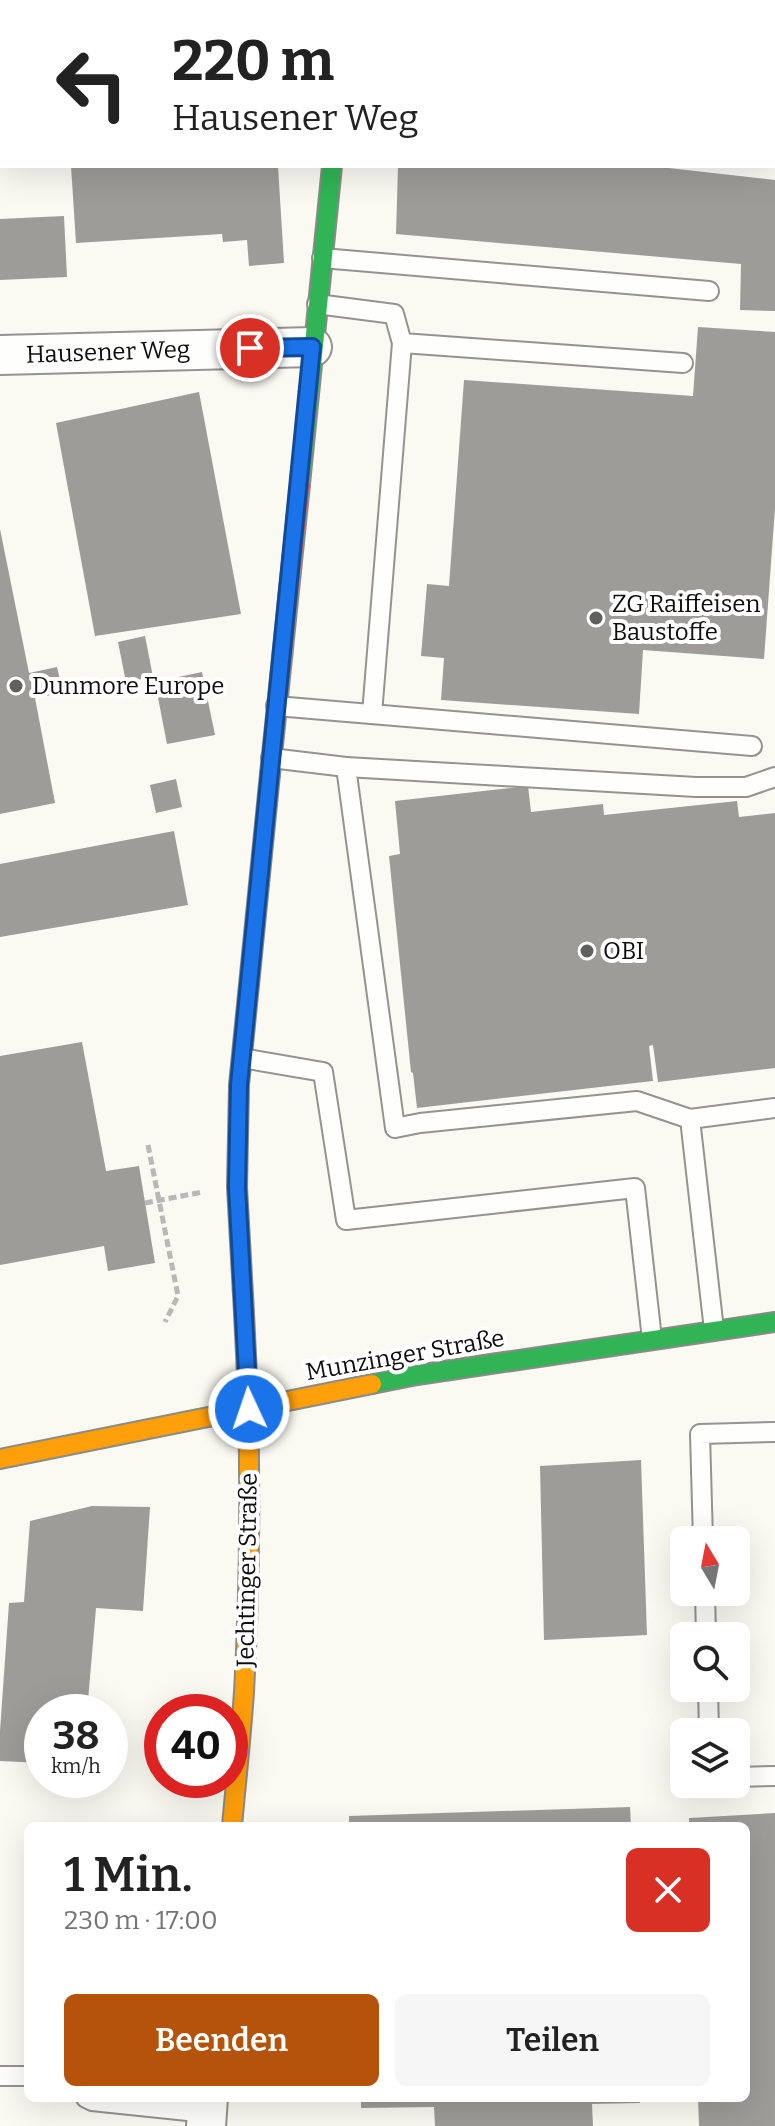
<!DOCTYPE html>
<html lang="de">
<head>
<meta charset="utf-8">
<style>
  :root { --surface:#fff; --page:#f6f6f6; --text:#222; --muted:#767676; --accent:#b45309 }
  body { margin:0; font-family:Bitter,serif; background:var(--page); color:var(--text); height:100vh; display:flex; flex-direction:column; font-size:30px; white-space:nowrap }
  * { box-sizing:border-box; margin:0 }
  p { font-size:26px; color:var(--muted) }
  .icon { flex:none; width:44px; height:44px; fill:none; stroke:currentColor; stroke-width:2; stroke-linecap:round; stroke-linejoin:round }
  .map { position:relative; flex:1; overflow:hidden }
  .drawer { position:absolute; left:24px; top:1822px; width:726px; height:280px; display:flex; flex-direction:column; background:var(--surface); border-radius:12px; box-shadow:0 8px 32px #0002 }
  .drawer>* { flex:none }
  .banner { position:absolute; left:0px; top:0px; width:776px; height:168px; box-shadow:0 8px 32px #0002; background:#fff; color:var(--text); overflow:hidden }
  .needle { width:52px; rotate:350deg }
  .controls { position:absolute; left:670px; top:1526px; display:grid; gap:16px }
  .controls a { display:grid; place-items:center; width:80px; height:80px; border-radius:12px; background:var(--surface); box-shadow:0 8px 32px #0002; font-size:40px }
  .speed { position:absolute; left:24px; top:1694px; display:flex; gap:16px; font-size:40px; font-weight:700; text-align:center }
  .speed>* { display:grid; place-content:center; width:104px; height:104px; border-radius:50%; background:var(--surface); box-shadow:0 8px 32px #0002; line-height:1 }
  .speed small { font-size:20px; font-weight:400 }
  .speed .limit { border:12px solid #d22; background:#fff; color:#111 }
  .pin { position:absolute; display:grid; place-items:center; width:68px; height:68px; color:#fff; margin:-34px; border:4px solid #fff; border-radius:50%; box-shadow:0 2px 8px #0007 }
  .me { position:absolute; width:88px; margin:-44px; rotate:357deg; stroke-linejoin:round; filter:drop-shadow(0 0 6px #0008) }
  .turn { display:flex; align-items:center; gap:28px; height:168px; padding:0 40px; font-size:36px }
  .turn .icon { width:104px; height:104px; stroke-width:2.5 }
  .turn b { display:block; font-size:56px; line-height:68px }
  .round { display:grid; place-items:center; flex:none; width:84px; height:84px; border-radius:12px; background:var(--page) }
  .headline { display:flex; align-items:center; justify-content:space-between; height:136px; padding:0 40px }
  h1 { font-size:48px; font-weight:600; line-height:60px }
  .button { display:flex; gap:16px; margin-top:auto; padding:16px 40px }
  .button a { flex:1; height:92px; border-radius:12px; background:var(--accent); color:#fff; font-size:32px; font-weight:600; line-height:92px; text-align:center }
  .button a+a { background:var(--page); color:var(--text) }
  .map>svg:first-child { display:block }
  .building { fill:#9e9c98 }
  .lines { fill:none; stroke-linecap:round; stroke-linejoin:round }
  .lane-casing { stroke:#949390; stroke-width:22 }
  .street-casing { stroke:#949390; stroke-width:42 }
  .fast-casing { stroke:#8a8a87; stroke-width:22 }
  .slow-casing { stroke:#8a8a87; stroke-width:22 }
  .jam-casing { stroke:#8a8a87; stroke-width:22 }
  .path { stroke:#b8b8b6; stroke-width:5; stroke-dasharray:8 4; stroke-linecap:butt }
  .lane { stroke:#fefefd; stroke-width:18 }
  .street { stroke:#fefefd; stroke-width:38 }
  .fast { stroke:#30b455; stroke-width:18 }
  .slow { stroke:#ff9f0a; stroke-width:18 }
  .jam { stroke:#e5322d; stroke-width:18 }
  .route-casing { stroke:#114b97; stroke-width:20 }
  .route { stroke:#1a73e8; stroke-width:14 }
  .poi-dot { fill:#60605d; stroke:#fff; stroke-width:3 }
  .labels { text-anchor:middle; stroke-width:8; stroke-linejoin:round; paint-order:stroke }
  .street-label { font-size:24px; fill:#0d0d0d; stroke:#fff }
  .poi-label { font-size:24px; fill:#0d0d0d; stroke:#fff; text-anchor:start }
</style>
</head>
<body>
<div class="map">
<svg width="775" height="2126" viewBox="0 0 775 2126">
  <rect width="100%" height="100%" fill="#faf9f2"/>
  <g class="building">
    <polygon points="71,166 278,166 284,263 249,266 247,240 223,242 222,234 76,243"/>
    <polygon points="398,166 651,166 775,180 775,311 740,310 741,264 396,234"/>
    <polygon points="64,216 67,277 0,280 0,219"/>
    <polygon points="698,327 775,332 775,508 764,659 643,650 639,714 441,700 444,658 421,656 427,584 449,586 464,380 693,396"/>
    <polygon points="199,392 241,614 95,636 56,423"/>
    <polygon points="0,529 29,673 57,667 63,693 35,698 55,803 0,814"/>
    <polygon points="145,636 153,677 126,682 118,642"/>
    <polygon points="202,672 215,735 167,744 155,682"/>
    <polygon points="176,779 182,807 156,813 150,785"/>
    <polygon points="528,786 531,812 603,804 604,815 737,801 739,817 775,813 775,1068 658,1082 653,1045 649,1046 653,1081 417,1108 413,1073 411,1072 389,856 400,854 395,801"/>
    <polygon points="174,831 188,905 0,937 0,864"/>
    <polygon points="82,1042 106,1171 139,1166 155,1263 108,1271 104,1246 0,1265 0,1056"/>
    <polygon points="641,1460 647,1635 544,1640 540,1466"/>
    <polygon points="92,1506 150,1507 143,1611 96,1608 87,1712 42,1712 42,1763 0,1761 0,1731 9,1603 24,1602 30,1521"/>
    <polygon points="630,1807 631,1826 349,1826 349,1816"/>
    <polygon points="775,1813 775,2126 699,2126 698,2098 746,2098 746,1826 689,1826 689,1818"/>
    <polygon points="361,2098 640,2098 640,2103 592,2104 593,2126 435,2126 434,2107 361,2108"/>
  </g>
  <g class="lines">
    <defs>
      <g id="lane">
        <polyline points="322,258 709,291"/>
        <polyline points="317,304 394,314 402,343 683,363"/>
        <polyline points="276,706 752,746"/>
        <polyline points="372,714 402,343"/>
        <polyline points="271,758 346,767 395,1128 420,1123 637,1101 690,1119 775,1108"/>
        <polyline points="346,767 696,787 746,787 775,777"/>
        <polyline points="242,1058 323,1072 346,1220 635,1188 652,1339"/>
        <polyline points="690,1119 714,1330"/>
        <polyline points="703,1540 700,1434 775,1432"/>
        <polyline points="705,1592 706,1636"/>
        <polyline points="708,1688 709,1732"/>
        <polyline points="736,1777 775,1776"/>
        <polyline points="0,2076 28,2076"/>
        <polyline points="86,2098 92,2101 207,2113"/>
      </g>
      <g id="street">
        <polyline points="421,0 439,2"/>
        <polyline points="348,2 349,0"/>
        <polyline points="774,40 775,40"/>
        <polyline points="0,355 312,347"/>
        <polyline points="206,2126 208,2098"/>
      </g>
      <g id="fast">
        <polyline points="300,484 332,166"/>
        <polyline points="244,1313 237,1187 239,1085 270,774"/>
        <polyline points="372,1384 417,1375 775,1322"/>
      </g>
      <g id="slow">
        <polyline points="0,1459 372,1384"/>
        <path d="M232,1826C236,1781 241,1737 244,1692C251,1566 251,1439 244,1313"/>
      </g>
      <polyline id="jam" points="270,774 300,484"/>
    </defs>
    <use href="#lane" class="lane-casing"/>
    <use href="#street" class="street-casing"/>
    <use href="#fast" class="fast-casing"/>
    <use href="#slow" class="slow-casing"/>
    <use href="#jam" class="jam-casing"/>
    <g class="path">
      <polyline points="148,1145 178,1296 165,1322"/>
      <polyline points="145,1203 203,1192"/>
    </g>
    <use href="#lane" class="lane"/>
    <use href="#street" class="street"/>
    <use href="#fast" class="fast"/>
    <use href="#slow" class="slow"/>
    <use href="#jam" class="jam"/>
  </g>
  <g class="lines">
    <defs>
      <polyline id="route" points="249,1409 237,1187 239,1085 312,347 250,348"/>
    </defs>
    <use href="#route" class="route-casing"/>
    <use href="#route" class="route"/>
  </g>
  <g class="poi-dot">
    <circle cx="596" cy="618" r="8"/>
    <circle cx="16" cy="686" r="8"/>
    <circle cx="587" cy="951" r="8"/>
  </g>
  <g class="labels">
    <g class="street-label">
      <text transform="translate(108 352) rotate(-2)" y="8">Hausener Weg</text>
      <text transform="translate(405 1355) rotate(-10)" y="8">Munzinger Straße</text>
      <text transform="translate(247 1570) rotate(-89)" y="8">Jechtinger Straße</text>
    </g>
    <g class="poi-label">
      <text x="612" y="612">ZG Raiffeisen<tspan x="612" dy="28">Baustoffe</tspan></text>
      <text x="32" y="694">Dunmore Europe</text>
      <text x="603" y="959">OBI</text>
    </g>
  </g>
</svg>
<div class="controls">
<a><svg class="needle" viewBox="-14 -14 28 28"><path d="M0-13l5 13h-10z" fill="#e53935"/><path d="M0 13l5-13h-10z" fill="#767676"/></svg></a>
<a><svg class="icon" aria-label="search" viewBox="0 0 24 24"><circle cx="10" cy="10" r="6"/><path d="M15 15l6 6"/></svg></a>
<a><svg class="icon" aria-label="layers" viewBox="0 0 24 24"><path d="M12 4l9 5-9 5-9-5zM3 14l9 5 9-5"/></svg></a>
</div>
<div class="speed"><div>38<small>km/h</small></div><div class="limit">40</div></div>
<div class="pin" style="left:250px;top:348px;background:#d93025"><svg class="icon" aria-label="arrive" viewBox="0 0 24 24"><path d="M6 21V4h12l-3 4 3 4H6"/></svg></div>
<svg class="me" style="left:249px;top:1409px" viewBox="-20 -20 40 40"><circle r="17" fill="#1a73e8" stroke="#fff" stroke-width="3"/><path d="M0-11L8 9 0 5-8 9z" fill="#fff"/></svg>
<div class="banner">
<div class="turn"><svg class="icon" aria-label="left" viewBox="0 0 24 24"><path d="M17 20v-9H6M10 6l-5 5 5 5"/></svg><div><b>220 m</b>Hausener Weg</div></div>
</div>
<section class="drawer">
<div class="headline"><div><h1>1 Min.</h1><p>230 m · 17:00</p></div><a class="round" style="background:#d93025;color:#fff"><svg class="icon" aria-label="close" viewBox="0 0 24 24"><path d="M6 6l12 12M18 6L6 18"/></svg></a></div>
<div class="button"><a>Beenden</a><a>Teilen</a></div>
</section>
</div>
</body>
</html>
